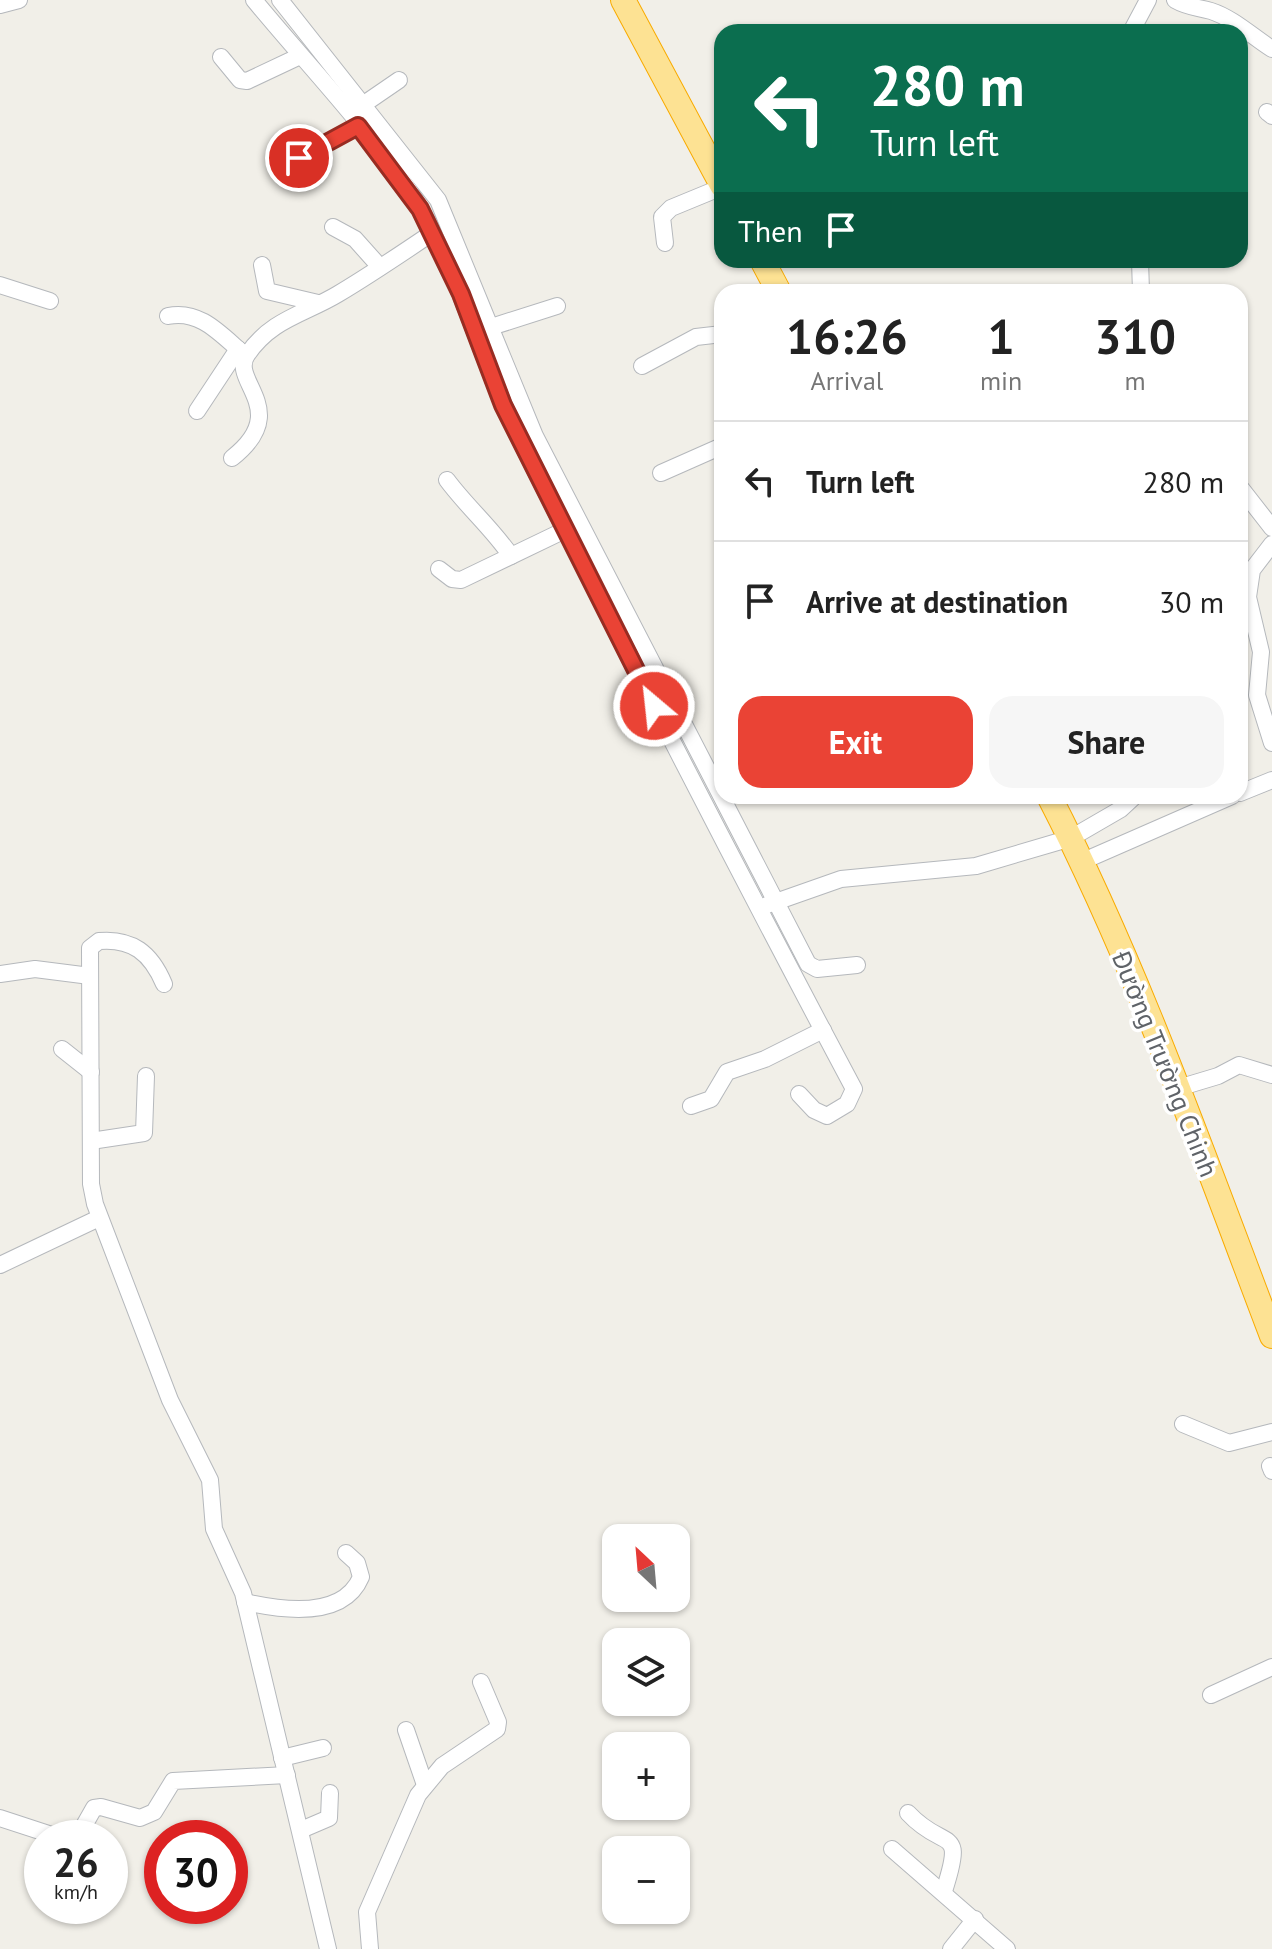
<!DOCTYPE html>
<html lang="en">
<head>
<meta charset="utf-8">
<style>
  :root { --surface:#fff; --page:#f6f6f6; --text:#222; --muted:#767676; --line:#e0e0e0; --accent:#ea4335 }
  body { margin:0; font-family:"PT Sans",sans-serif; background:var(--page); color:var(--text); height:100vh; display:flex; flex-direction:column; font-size:30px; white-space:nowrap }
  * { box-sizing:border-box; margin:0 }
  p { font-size:26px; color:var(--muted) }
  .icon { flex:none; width:44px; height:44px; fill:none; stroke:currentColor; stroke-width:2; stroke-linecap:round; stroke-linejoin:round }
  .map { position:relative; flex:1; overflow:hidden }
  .drawer { position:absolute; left:714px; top:284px; width:534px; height:520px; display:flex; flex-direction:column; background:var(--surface); border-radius:24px; box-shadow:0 2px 6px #0004 }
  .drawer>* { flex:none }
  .guide { position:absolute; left:714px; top:24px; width:534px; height:244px; border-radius:24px; box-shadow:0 2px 6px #0004; background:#0b6e4f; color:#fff; overflow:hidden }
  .needle { width:52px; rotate:334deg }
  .buttons { position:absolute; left:602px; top:1524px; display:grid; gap:16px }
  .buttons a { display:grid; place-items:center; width:88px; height:88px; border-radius:16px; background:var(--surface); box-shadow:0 2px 6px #0004; font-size:40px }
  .speed { position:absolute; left:24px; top:1820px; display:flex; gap:16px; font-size:40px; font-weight:700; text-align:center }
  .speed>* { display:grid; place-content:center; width:104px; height:104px; border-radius:50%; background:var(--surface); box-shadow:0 2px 6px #0004; line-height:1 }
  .speed small { font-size:20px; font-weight:400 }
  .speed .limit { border:12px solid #d22; background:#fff; color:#111 }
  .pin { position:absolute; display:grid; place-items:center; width:68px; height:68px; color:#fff; margin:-34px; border:4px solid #fff; border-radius:50%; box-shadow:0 2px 8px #0007 }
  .me { position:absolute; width:88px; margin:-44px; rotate:332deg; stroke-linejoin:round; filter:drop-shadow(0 0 6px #0008) }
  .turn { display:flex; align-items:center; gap:28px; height:168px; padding:0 24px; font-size:36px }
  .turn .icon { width:104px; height:104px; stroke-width:2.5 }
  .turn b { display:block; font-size:56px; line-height:68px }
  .then { display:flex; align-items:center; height:76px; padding:0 24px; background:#0003; gap:16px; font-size:30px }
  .eta { display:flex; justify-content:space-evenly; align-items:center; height:136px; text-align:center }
  .eta b { font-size:48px; font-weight:700; line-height:56px }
  .primary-button { display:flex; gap:16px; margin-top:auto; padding:16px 24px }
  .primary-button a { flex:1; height:92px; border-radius:24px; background:var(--accent); color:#fff; font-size:32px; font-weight:700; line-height:92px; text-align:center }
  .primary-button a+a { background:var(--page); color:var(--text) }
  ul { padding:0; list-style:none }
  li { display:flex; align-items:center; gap:24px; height:120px; padding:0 24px; border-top:2px solid var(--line) }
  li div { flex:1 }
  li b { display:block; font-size:30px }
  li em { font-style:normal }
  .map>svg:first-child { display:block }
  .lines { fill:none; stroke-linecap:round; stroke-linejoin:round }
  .minor-casing { stroke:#b5b8bc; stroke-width:18 }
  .highway-casing { stroke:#f9ab00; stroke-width:26 }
  .minor { stroke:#fff; stroke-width:16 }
  .highway { stroke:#fde293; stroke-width:24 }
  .route-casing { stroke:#982c22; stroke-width:20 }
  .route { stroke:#ea4335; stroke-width:14 }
  .labels { text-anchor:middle; stroke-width:7; stroke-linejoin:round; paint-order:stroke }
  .street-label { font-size:26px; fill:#5f6368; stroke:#fff }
</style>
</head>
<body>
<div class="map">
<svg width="1272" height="1949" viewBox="0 0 1272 1949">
  <rect width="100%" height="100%" fill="#f1efe8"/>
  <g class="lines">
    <defs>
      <g id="minor">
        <path d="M254,0C305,62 364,123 409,190C458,265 478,356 518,436C627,655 739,873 854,1089L847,1104L827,1116L814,1110L799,1094"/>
        <polyline points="280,0 438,200 535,436 808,964 817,969 857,965"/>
        <path d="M1175,0C1189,8 1198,7 1211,11C1233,18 1253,37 1272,49"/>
        <polyline points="0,5 19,0"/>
        <polyline points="1131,32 1148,0"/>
        <polyline points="221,57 240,80 247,81 300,56"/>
        <polyline points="364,104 399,80"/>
        <polyline points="1267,112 1272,116"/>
        <polyline points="299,158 358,126"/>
        <polyline points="333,227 355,239 380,267"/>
        <polyline points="665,243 662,217 671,208 722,187"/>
        <polyline points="1140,260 1141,292"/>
        <polyline points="262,265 267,291 318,303"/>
        <polyline points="0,285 50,301"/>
        <path d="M168,316C201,309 222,336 246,356"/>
        <polyline points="491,327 557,306"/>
        <polyline points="642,366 696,337 722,334"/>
        <polyline points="197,411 238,349"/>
        <path d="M232,458C293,410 229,381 247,355C271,319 305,314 338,294C370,275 401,254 432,233"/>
        <polyline points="661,473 722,446"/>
        <path d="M447,480C467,507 492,528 511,556"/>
        <polyline points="1240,487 1272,528"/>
        <polyline points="1272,544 1252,570 1248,597 1261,652 1257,695 1272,743"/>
        <polyline points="439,569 452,579 461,580 565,530"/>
        <polyline points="1240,793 1272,780"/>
        <polyline points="1081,862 1232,796"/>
        <polyline points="767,905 841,879 976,866 1071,838 1121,809 1135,796"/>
        <polyline points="0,974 35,969 90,976"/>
        <path d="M164,984C151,953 132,938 99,941L90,948L91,1184L95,1204L170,1400L210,1480L214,1529L243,1593L328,1949"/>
        <polyline points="62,1049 91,1072"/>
        <polyline points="1178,1088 1218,1076 1239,1065 1272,1075"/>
        <polyline points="691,1106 711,1099 727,1072 765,1059 823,1030"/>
        <polyline points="91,1141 144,1133 146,1076"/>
        <polyline points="0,1265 99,1218"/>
        <polyline points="1183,1424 1229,1443 1272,1432"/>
        <polyline points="1270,1466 1272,1471"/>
        <path d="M245,1602C280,1610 343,1620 361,1577L357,1563L346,1553"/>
        <polyline points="1211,1695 1272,1667"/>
        <polyline points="406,1730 425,1785"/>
        <polyline points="282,1758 323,1748"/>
        <path d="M908,1813C945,1853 966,1823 944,1891"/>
        <polyline points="0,1818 61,1838"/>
        <polyline points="301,1830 329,1818 330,1793"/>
        <polyline points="77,1838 94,1808 101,1807 140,1818 154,1812 173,1781 287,1775"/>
        <polyline points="892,1849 1007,1949"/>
        <polyline points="370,1949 367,1912 418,1795 442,1766 497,1729 498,1722 481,1682"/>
        <polyline points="951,1949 975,1919"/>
      </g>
      <g id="highway">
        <polyline points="623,0 722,185"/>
        <polyline points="762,260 779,292"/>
        <path d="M1049,796C1138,969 1203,1155 1272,1336"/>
      </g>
    </defs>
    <use href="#minor" class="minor-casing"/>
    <use href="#highway" class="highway-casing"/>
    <use href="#minor" class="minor"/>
    <use href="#highway" class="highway"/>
  </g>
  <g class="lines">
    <defs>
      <polyline id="route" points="299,158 358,126 420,209 461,294 503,405 654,706"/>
    </defs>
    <use href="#route" class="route-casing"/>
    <use href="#route" class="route"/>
  </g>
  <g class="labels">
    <g class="street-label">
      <text transform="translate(1165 1064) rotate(68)" y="9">Đường Trường Chinh</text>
    </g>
  </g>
</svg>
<div class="buttons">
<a><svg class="needle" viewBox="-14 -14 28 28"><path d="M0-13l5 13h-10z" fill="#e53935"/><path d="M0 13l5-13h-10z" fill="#767676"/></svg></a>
<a><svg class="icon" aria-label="layers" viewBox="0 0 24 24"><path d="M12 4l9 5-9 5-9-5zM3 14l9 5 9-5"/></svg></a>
<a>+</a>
<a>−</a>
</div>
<div class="speed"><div>26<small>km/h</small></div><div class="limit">30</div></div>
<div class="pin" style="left:299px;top:158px;background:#d93025"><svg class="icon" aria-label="arrive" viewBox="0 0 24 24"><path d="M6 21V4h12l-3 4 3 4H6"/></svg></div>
<svg class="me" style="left:654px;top:706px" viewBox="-20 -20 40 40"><circle r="17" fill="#ea4335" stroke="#fff" stroke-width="3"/><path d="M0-11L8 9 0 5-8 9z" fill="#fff"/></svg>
<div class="guide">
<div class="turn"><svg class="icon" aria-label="left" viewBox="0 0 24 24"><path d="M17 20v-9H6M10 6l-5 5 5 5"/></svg><div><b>280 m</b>Turn left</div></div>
<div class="then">Then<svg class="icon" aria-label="arrive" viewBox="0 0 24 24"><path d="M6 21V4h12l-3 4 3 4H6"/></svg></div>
</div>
<section class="drawer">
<div class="eta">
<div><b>16:26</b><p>Arrival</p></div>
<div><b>1</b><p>min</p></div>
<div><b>310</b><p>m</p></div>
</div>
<ul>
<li><svg class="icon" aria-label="left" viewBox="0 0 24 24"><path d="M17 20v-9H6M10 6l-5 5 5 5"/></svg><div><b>Turn left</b></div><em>280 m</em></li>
<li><svg class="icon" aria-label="arrive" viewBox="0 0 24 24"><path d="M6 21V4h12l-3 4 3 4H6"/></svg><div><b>Arrive at destination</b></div><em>30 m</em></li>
</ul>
<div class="primary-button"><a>Exit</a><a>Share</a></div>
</section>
</div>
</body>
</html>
